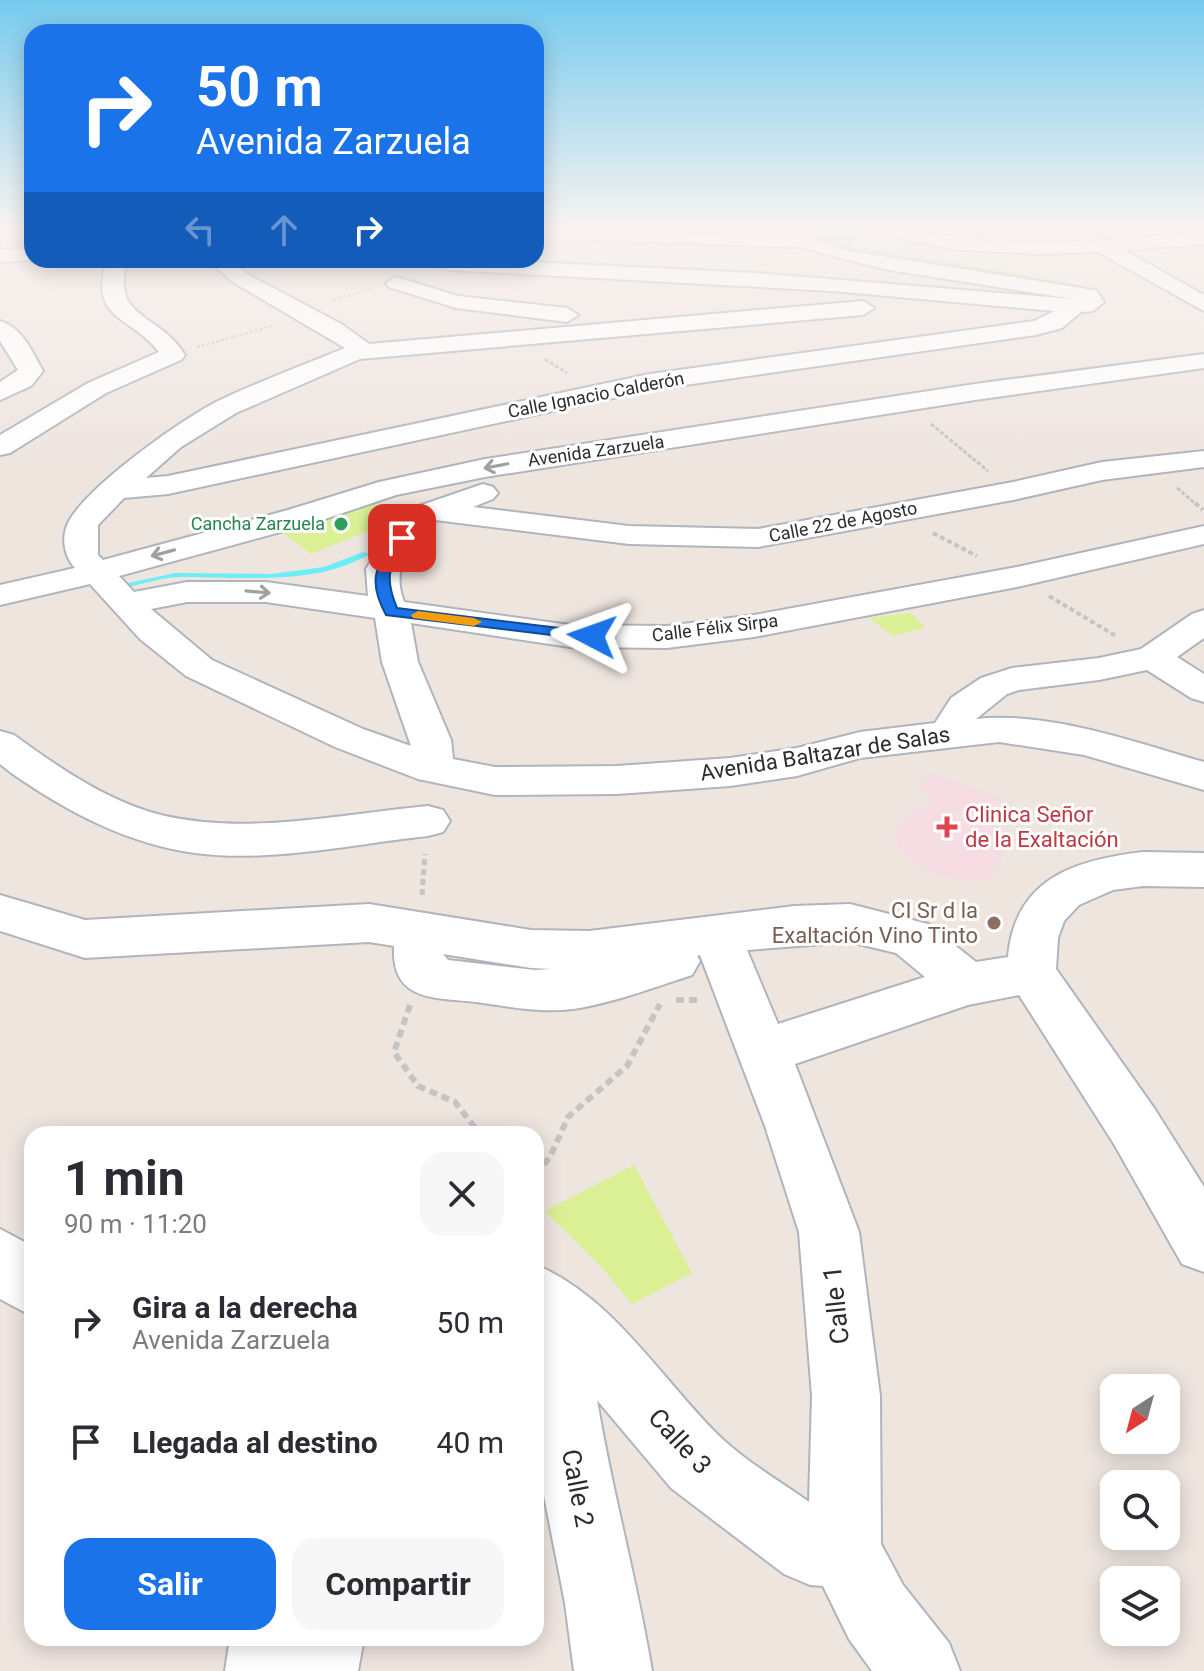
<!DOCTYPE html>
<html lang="es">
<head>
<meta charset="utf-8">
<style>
  :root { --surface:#fff; --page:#f7f7f7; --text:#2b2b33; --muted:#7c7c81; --accent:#1a73e8 }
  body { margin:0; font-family:Roboto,sans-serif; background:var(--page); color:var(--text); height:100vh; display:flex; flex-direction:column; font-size:30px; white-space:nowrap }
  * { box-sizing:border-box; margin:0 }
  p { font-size:26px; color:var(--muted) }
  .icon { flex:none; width:44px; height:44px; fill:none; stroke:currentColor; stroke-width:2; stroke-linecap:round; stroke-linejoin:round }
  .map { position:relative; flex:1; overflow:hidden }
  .panel { position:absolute; left:24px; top:1126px; width:520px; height:520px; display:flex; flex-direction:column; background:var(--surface); border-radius:24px; box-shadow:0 4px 20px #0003 }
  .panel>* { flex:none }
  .banner { position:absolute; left:24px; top:24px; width:520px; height:244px; border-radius:24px; box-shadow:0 4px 20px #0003; background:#1a73e8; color:#fff; overflow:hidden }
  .needle { width:52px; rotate:216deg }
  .tools { position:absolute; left:1100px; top:1374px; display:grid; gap:16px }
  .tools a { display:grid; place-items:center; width:80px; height:80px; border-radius:16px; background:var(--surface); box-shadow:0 4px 20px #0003; font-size:40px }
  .pin { position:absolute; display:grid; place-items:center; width:68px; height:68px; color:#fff; margin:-34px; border-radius:16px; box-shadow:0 4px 12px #0006 }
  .me { position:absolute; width:88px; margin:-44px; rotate:274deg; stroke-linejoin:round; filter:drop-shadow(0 0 6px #0008) }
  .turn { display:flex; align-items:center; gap:28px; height:168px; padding:0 40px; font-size:36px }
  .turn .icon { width:104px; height:104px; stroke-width:2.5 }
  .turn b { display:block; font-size:56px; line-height:68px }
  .lanes { display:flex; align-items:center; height:76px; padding:0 40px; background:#0003; justify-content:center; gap:40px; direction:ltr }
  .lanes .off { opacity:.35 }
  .round { display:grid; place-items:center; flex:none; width:84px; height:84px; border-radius:24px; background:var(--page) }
  .head { display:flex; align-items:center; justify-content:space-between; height:136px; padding:0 40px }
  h1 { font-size:48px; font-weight:700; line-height:60px }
  .action { display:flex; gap:16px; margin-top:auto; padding:16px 40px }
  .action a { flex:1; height:92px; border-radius:24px; background:var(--accent); color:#fff; font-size:32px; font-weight:700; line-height:92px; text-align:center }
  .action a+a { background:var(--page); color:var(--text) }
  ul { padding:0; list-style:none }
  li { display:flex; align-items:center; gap:24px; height:120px; padding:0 40px }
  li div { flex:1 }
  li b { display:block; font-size:30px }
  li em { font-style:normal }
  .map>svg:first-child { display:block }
  .medical { fill:#f6dde3 }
  .green { fill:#c4e999 }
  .pitch { fill:#dbf094 }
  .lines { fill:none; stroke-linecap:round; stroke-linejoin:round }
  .stream { fill:#6dedf6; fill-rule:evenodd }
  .minor-casing { stroke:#afb5bd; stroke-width:4 }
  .path-far4 { stroke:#c4c4c4; stroke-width:2; stroke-dasharray:3 2; stroke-linecap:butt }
  .path-far3 { stroke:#c4c4c4; stroke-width:3; stroke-dasharray:4 2; stroke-linecap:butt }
  .path-far2 { stroke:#c4c4c4; stroke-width:4; stroke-dasharray:5 3; stroke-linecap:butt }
  .path-far1 { stroke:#c4c4c4; stroke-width:5; stroke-dasharray:6 4; stroke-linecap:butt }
  .path { stroke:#c4c4c4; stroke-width:6; stroke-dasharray:8 5; stroke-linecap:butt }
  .minor { fill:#fff; fill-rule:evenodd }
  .oneway { stroke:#a0a0a0 }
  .route { fill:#1a73e8; stroke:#114b97; stroke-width:2 }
  .slow { fill:#f59e0b }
  .leisure-dot { fill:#2e9e5b; stroke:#fff; stroke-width:3 }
  .health-dot { fill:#e0444e; stroke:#fff; stroke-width:3 }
  .education-dot { fill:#8d6e63; stroke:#fff; stroke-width:3 }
  .labels { text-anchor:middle; stroke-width:6; stroke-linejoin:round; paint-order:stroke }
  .far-street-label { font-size:18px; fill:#2d2d2d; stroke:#fff }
  .far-leisure-label { font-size:18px; fill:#27864d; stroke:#fff; text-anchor:end }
  .street-label { font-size:22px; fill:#2d2d2d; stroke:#fff }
  .health-label { font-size:22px; fill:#be3a42; stroke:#fff; text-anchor:start }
  .education-label { font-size:22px; fill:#785e54; stroke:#fff; text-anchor:end }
  .near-street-label { font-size:26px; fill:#2d2d2d; stroke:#fff }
</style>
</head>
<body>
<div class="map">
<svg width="1204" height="1671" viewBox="0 0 1204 1671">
  <rect width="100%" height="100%" fill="#efe5df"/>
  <polygon class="medical" points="933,773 1001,799 992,821 1007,844 1001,863 988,878 970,881 942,876 919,865 901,851 894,832 905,815 935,801 918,787"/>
  <path class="green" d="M808,229H848L902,238L904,239L857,237L854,247L1066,281L1063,285C978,274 891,266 810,239L805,232Z"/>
  <g class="pitch">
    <polygon points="368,497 400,518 311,554 280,531"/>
    <polygon points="911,613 925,628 893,636 869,618"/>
    <polygon points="634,1165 692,1273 632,1304 602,1268 545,1211"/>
  </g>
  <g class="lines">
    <path class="stream" d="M363,552L370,554C314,587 241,576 179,577C161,578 142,584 124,588L120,586L124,584L175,573L271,574L324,567Z"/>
    <defs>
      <g id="minor">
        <path d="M536,229L783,236L786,229H802V234L844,250L1088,289L1096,290L1104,302L1093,311L1081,312L1062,328L1036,335L650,390L168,494L124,498L98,525V555L103,560L288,510L379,482L485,459L975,384L1204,354V368L975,400L485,477L396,495L310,524L119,576L134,592L187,582H266L368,596L366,569L382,543L413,508L483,484L493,487L498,493L493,499L473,507L629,526L758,529L1013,482L1102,462L1204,451V467L1102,480L1013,500L758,547L629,544L435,520C411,546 390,565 404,602L570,625L667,626L754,615L1017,567L1204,526V544L1017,587L754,637L667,648L570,647L411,623L418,662L451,740L453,759L495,767L617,766L730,758L797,748L860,732L935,723L951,698L981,678L1012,668L1099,658L1141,649L1192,614L1204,610V638L1177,657L1204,674V702L1191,698L1147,670L1099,680L1019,690L1007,694L976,719C1049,711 1134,742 1204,762V790L1084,755L999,742L860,758L797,776L730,786L617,794L495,795L418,779L335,747L186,676L140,639L90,584L0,605V585L75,568C64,556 61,538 68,523C86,487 183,418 220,400C261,381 303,365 345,348L233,282L217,268L219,260H239L238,266L247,274L343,325L369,344L863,301L874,308L863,315L360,359L236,413L181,447L146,478L168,476L650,374L1034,321L1055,311L832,291L450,270L432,264L429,260H490L756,273L1074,299L883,269L798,247L536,238ZM187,602H266L375,618L382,662L411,746L363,729L212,660L151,609Z"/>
        <path d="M873,229C916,229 958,240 1001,241C1069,244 1136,238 1204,232V244L1124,250L1204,295V311L1098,252L1042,254L959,250L875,233Z"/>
        <polygon points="32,248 32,260 0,262 0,250"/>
        <path d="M107,260H127C111,321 158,311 185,355L181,360L106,393L10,453L0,455V435L88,383L159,352C131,315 88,321 107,260Z"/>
        <polygon points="396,277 458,296 567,308 578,315 567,322 456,308 389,287 386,283"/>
        <path d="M0,321C22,327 33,353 43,371L31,386L0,400V382L18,370L0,341Z"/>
        <path d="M0,731L14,735C59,768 110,803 165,816C251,835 342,814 428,806L443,810L450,821L443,832L428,836C352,844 272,863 195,853C127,844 66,811 10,772L0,764Z"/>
        <path d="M1143,852L1204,853V887L1143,886L1113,890L1079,905L1064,921L1058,938L1056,969L1154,1108L1204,1187V1272L1182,1264L1114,1144L1019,995L968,1005L795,1064L859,1232L880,1396L881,1544L903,1585L949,1643L960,1671H872L849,1639L823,1586L810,1585L784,1574L671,1488L597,1400C612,1491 637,1580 652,1671H574L565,1603L536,1455V1265C613,1297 661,1379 719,1436C745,1461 780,1481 809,1502L812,1396L799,1232L765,1126L700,955L697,956L700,961L692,975C656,987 617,1001 580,1008C544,1014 512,1007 476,1002C437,997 391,1003 394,946L369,942L85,958L0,931V895L85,920L369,904L531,930L589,931L794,906L850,904L928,924L976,962L1008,957C1015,878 1075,860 1143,852ZM850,942L896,953L925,977L778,1024L747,950ZM443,954L531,968L551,969L535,970L448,960Z"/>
        <polygon points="0,1229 32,1246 32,1316 0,1299"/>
        <polygon points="230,1638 364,1638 358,1671 225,1671"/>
      </g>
    </defs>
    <use href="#minor" class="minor-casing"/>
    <g class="path-far4">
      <polyline points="333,300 373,289"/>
      <polyline points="197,347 272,326"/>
    </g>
    <g class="path-far3">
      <polyline points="545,359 567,373"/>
      <polyline points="931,424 988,471"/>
      <polyline points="1177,488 1197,505"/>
    </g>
    <g class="path-far2">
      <polyline points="1195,503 1203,510"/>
      <polyline points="933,533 977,556"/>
      <polyline points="1049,596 1116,636"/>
    </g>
    <polyline class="path-far1" points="422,895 425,854"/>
    <g class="path">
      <polyline points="676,1000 702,1000"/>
      <polyline points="410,1005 394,1052 418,1086 455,1102 480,1134"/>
      <polyline points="536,1175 551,1155 568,1117 627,1066 660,1004"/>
    </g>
    <use href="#minor" class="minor"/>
  </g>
  <defs><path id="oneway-shaft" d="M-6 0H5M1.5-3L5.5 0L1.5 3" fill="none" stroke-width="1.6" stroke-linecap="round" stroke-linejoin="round" transform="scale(2)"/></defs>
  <g class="oneway">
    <use href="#oneway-shaft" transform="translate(496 466) rotate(169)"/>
    <use href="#oneway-shaft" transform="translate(163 553) rotate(165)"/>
    <use href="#oneway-shaft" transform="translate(258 592) rotate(5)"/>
  </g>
  <linearGradient id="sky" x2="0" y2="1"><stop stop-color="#77cbee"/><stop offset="0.49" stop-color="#f8f3f1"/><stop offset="1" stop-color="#f8f3f1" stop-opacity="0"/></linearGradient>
  <rect width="1204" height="463" fill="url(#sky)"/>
  <path class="route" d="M402,534L409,538C390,567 383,574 397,608L592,632L599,636L592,640L386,615C366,578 377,566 398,535Z"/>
  <polygon class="slow" points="418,611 474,618 482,622 474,626 413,618 411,615"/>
  <circle class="leisure-dot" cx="341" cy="524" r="8"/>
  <path class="health-dot" d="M943 815h8v8h8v8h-8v8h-8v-8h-8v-8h8z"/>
  <circle class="education-dot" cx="994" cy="923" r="8"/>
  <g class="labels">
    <g class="far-street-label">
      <text transform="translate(596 395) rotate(-11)" y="6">Calle Ignacio Calderón</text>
      <text transform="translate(596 451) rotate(-8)" y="6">Avenida Zarzuela</text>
      <text transform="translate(843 522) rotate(-11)" y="6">Calle 22 de Agosto</text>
      <text transform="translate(715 628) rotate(-7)" y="6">Calle Félix Sirpa</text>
    </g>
    <g class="far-leisure-label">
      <text x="325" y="530">Cancha Zarzuela</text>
    </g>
    <g class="street-label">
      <text transform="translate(825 753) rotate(-9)" y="8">Avenida Baltazar de Salas</text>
    </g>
    <g class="health-label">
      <text x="965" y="822">Clinica Señor<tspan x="965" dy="25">de la Exaltación</tspan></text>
    </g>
    <g class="education-label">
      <text x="978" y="918">CI Sr d la<tspan x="978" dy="25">Exaltación Vino Tinto</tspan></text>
    </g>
    <g class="near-street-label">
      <text transform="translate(836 1305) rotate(-96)" y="9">Calle 1</text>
      <text transform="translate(680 1441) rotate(47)" y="9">Calle 3</text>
      <text transform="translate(578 1488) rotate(79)" y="9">Calle 2</text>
    </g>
  </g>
</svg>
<div class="tools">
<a><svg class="needle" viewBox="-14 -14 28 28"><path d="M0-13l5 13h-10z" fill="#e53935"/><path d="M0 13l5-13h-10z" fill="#7c7c81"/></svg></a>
<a><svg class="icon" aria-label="search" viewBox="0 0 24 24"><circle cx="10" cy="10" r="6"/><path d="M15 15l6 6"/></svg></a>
<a><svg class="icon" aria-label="layers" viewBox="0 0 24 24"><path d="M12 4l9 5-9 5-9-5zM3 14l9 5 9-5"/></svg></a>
</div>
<div class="pin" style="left:402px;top:538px;background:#d93025"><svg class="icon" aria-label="arrive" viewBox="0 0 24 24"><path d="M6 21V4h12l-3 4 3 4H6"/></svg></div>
<svg class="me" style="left:592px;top:636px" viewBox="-20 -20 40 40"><path d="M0-17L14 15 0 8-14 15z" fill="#1a73e8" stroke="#fff" stroke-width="4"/></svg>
<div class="banner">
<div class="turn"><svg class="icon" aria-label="right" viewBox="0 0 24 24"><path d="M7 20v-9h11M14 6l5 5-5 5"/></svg><div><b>50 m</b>Avenida Zarzuela</div></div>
<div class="lanes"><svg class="icon off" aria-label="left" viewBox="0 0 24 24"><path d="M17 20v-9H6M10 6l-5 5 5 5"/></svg><svg class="icon off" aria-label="ahead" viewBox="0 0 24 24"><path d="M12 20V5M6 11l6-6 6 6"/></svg><svg class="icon" aria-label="right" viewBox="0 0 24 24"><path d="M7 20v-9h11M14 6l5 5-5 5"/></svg></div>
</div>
<section class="panel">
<div class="head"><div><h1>1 min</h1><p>90 m · 11:20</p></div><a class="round"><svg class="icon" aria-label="close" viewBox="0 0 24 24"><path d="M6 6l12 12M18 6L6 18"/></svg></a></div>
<ul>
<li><svg class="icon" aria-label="right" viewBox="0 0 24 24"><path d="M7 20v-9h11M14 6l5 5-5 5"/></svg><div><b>Gira a la derecha</b><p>Avenida Zarzuela</p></div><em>50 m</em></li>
<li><svg class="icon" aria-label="arrive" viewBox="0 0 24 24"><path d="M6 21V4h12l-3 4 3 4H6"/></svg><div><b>Llegada al destino</b></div><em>40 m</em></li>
</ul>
<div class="action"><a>Salir</a><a>Compartir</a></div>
</section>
</div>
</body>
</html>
